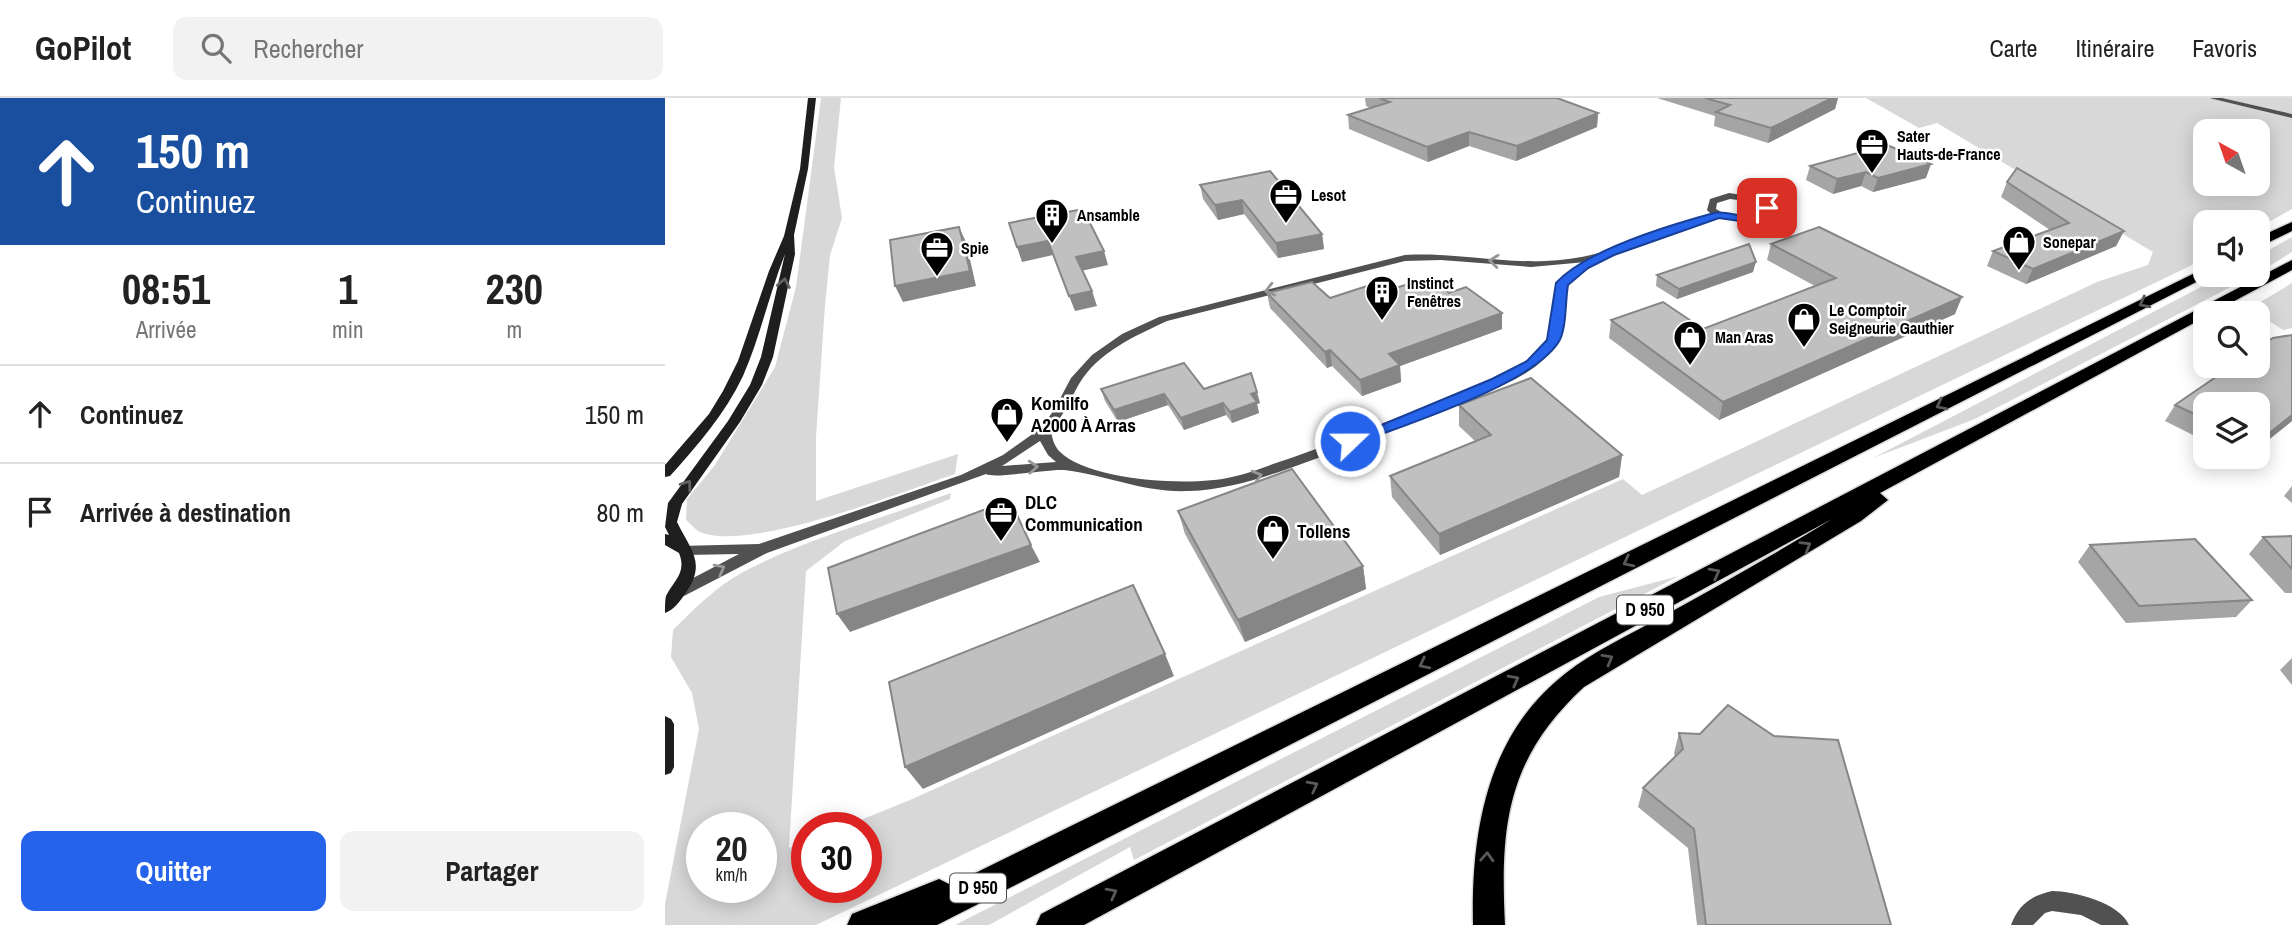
<!DOCTYPE html>
<html lang="fr">
<head>
<meta charset="utf-8">
<style>
  :root { --surface:#fff; --page:#f2f2f2; --text:#222; --muted:#767676; --line:#e0e0e0; --accent:#2563eb }
  body { margin:0; font-family:"Archivo Narrow",sans-serif; background:var(--page); color:var(--text); height:100vh; display:flex; flex-direction:column; font-size:26px; white-space:nowrap }
  * { box-sizing:border-box; margin:0 }
  p { font-size:23px; color:var(--muted) }
  .icon { flex:none; width:38px; height:38px; fill:none; stroke:currentColor; stroke-width:2; stroke-linecap:round; stroke-linejoin:round }
  .map { position:relative; flex:1; overflow:hidden }
  .sheet { display:flex; flex-direction:column; background:var(--surface); width:665px }
  .sheet>* { flex:none }
  .top-card { background:#1a4fa0; color:#fff; overflow:hidden }
  .needle { width:46px; rotate:320deg }
  .fabs { position:absolute; left:1528px; top:21px; display:grid; gap:14px }
  .fabs a { display:grid; place-items:center; width:77px; height:77px; border-radius:14px; background:var(--surface); box-shadow:0 4px 18px #0003; font-size:35px }
  .speed { position:absolute; left:21px; top:714px; display:flex; gap:14px; font-size:35px; font-weight:700; text-align:center }
  .speed>* { display:grid; place-content:center; width:91px; height:91px; border-radius:50%; background:var(--surface); box-shadow:0 4px 18px #0003; line-height:1 }
  .speed small { font-size:18px; font-weight:400 }
  .speed .limit { border:10px solid #d22; background:#fff; color:#111 }
  .pin { position:absolute; display:grid; place-items:center; width:60px; height:60px; color:#fff; margin:-30px; border-radius:14px; box-shadow:0 4px 10px #0006 }
  .me { position:absolute; width:77px; margin:-38px; rotate:68deg; stroke-linejoin:round; filter:drop-shadow(0 0 5px #0008) }
  .turn { display:flex; align-items:center; gap:24px; height:147px; padding:0 21px; font-size:32px }
  .turn .icon { width:91px; height:91px; stroke-width:2.5 }
  .turn b { display:block; font-size:49px; line-height:60px }
  .eta { display:flex; justify-content:space-evenly; align-items:center; height:119px; text-align:center }
  .eta b { font-size:42px; font-weight:700; line-height:49px }
  .primary-button { display:flex; gap:14px; margin-top:auto; padding:14px 21px }
  .primary-button a { flex:1; height:80px; border-radius:14px; background:var(--accent); color:#fff; font-size:28px; font-weight:700; line-height:80px; text-align:center }
  .primary-button a+a { background:var(--page); color:var(--text) }
  ul { padding:0; list-style:none }
  li { display:flex; align-items:center; gap:21px; height:98px; padding:0 21px; border-top:2px solid var(--line) }
  li div { flex:1 }
  li b { display:block; font-size:26px }
  li em { font-style:normal }
  header { display:flex; align-items:center; gap:42px; box-sizing:border-box; height:98px; padding:0 35px; background:var(--surface); border-bottom:2px solid var(--line) }
  header strong { font-size:33px }
  nav { display:flex; gap:38px; margin-inline-start:auto; font-size:24px }
  .search { width:490px; height:63px; background:var(--page); display:flex; align-items:center; gap:18px; box-sizing:border-box; padding:0 24px; border-radius:14px; color:var(--muted); font-size:26px }
  main { display:flex; flex:1; min-height:0 }
  .map>svg:first-child { display:block }
  .green { fill:#d8d8d8; fill-rule:evenodd }
  .lines { fill:none; stroke-linecap:round; stroke-linejoin:round }
  .highway-casing { stroke:#dbdbdb; stroke-width:3 }
  .street { fill:#515151; fill-rule:evenodd }
  .secondary { fill:#1e1e1e; fill-rule:evenodd }
  .highway { fill:#000; fill-rule:evenodd }
  .wall { fill:#a5a5a5 }
  .shaded-wall { fill:#868686 }
  .building { fill:#c0c0c0; stroke:#868686; stroke-width:2 }
  .oneway { stroke:#979797 }
  .oneway2 { stroke:#626262 }
  .oneway3 { stroke:#595959 }
  .route { fill:#2563eb; stroke:#184099; stroke-width:2 }
  .labels { text-anchor:middle; stroke-width:5; stroke-linejoin:round; paint-order:stroke }
  .far-poi-label { font-size:16px; font-weight:bold; fill:#000; stroke:#fff; text-anchor:start }
  .shield { fill:#fff; stroke:#4c4c4c; stroke-width:2 }
  .shield-label { font-size:18px; font-weight:bold; fill:#000 }
  .poi-label { font-size:19px; font-weight:bold; fill:#000; stroke:#fff; text-anchor:start }
</style>
</head>
<body>
<header>
<strong>GoPilot</strong>
<div class="search"><svg class="icon" aria-label="search" viewBox="0 0 24 24"><circle cx="10" cy="10" r="6"/><path d="M15 15l6 6"/></svg>Rechercher</div>
<nav><a>Carte</a><a>Itinéraire</a><a>Favoris</a></nav>
</header>
<main>
<section class="sheet">
<div class="top-card">
<div class="turn"><svg class="icon" aria-label="ahead" viewBox="0 0 24 24"><path d="M12 20V5M6 11l6-6 6 6"/></svg><div><b>150 m</b>Continuez</div></div>
</div>
<div class="eta">
<div><b>08:51</b><p>Arrivée</p></div>
<div><b>1</b><p>min</p></div>
<div><b>230</b><p>m</p></div>
</div>
<ul>
<li><svg class="icon" aria-label="ahead" viewBox="0 0 24 24"><path d="M12 20V5M6 11l6-6 6 6"/></svg><div><b>Continuez</b></div><em>150 m</em></li>
<li><svg class="icon" aria-label="arrive" viewBox="0 0 24 24"><path d="M6 21V4h12l-3 4 3 4H6"/></svg><div><b>Arrivée à destination</b></div><em>80 m</em></li>
</ul>
<div class="primary-button"><a>Quitter</a><a>Partager</a></div>
</section>
<div class="map">
<svg width="1627" height="827" viewBox="0 0 1627 827">
  <rect width="100%" height="100%" fill="#fff"/>
  <g class="green">
    <path d="M156,0H176L169,69L177,120L165,157L160,207L151,339V403L293,356L290,376C239,393 79,457 33,433C29,430 25,425 21,422L22,401L50,367L110,269L131,189Z"/>
    <path d="M1201,0H1543L1627,19V111L1593,130L1592,124H1540V160L1521,170L151,827H0V806L34,631L27,595L6,559L8,532C29,511 52,488 78,474C143,440 218,420 286,395L285,401L180,443L141,473L124,750L142,743V789H201V730H176L245,702L958,381L977,397L1432,184L1483,167L1488,154L1272,25L1254,30ZM1540,33H1592V86H1540ZM37,730H96V789H37Z"/>
    <polygon points="1555,0 1627,0 1627,16"/>
    <polygon points="1627,139 1627,154 1593,175 1593,158"/>
    <polygon points="1559,177 1589,177 1310,321 1208,360"/>
    <polygon points="1627,185 1627,230 1618,232 1592,215 1582,212"/>
    <polygon points="1014,478 469,762 465,749 324,827 290,827 934,499"/>
  </g>
  <g class="lines">
    <defs>
      <g id="highway">
        <polygon points="1627,124 1627,133 1592,150 1592,140"/>
        <path d="M1627,162V172L1547,215H1540V219L1215,395L1223,402L1196,423L919,589C842,660 835,727 840,827H808C806,733 822,636 901,575C929,553 962,538 993,521C1051,489 1110,456 1167,421L419,827H371L376,816Z"/>
        <polygon points="1540,170 1540,177 1545,177 272,827 182,827 187,816 274,781 286,787"/>
      </g>
    </defs>
    <use href="#highway" class="highway-casing"/>
    <g class="street">
      <polygon points="1544,0 1557,0 1627,16 1627,20"/>
      <path d="M1064,95L1095,100L1106,114L1100,120L1082,125L1054,120L974,149L930,162L932,164L930,166L902,186C899,212 898,241 879,261C854,286 803,300 770,313C719,334 669,355 617,373C586,383 557,392 524,393C478,395 442,377 399,372C381,371 330,381 321,376L102,455L19,498H9L6,494L9,490L74,456L20,457L15,456L13,452L15,448L94,446L296,377L338,357L376,330L389,312L406,280L427,257L457,236L494,219L740,157C787,154 833,165 880,163C938,161 993,136 1046,116L1042,112L1045,101ZM1065,101L1089,104L1097,113C1082,124 1065,120 1051,111L1052,105ZM776,162L866,169L921,164L892,185C889,208 889,238 872,255C847,281 795,295 762,308C711,328 660,349 608,366C595,371 581,376 567,379C527,389 423,383 394,353C389,347 387,340 386,333C398,318 405,302 414,286C433,254 470,238 502,223L740,163ZM375,343L383,357L391,364L337,368Z"/>
      <path d="M1387,793C1409,793 1455,805 1464,827H1436L1416,817L1387,813L1380,815L1368,827H1346C1354,806 1366,798 1387,793Z"/>
    </g>
    <g class="secondary">
      <path d="M143,0H151L143,71L129,137L130,156L108,259L97,287L75,324L17,406L12,424C26,453 42,465 20,496C15,503 9,512 0,515C0,510 0,502 1,498C9,482 22,475 14,455L0,447V436L4,437L0,429L3,405L63,323L85,287L96,259L120,156C104,197 95,239 78,278C60,316 32,348 5,378L0,379V367L44,316L58,293L73,263L104,173L119,138L135,71Z"/>
      <polygon points="0,618 6,621 9,626 9,669 6,675 0,677"/>
    </g>
    <use href="#highway" class="highway"/>
  </g>
  <g class="wall">
    <polygon points="700,0 892,0 933,15 932,29 851,63 804,48 763,64 684,31 683,17 705,10 701,8"/>
    <polygon points="992,0 1173,0 1170,11 1103,45 1049,28 1050,18"/>
    <polygon points="1145,68 1261,80 1208,94 1196,88 1168,96 1141,82"/>
    <polygon points="605,73 657,136 659,151 613,160 579,116 553,122 538,101 535,87"/>
    <polygon points="1342,84 1459,133 1451,148 1361,186 1322,168 1328,153 1385,132 1336,99"/>
    <polygon points="1106,146 1290,216 1054,322 944,240 946,222 1038,231 1150,188 1102,162"/>
    <polygon points="1088,174 1012,201 991,188 992,177"/>
    <polygon points="717,194 784,195 837,231 735,268 736,284 697,298 667,268 662,270 605,210 602,195 665,200"/>
    <polygon points="1627,237 1627,323 1592,351 1592,306 1540,306 1540,343 1500,323 1510,307 1567,268 1592,268 1592,250 1608,240"/>
    <polygon points="436,291 539,291 595,305 592,306 594,315 567,325 561,317 519,332 503,307 453,324 440,303"/>
    <polygon points="794,307 957,357 954,379 775,457 727,399 725,378 811,344 794,328"/>
    <polygon points="1627,388 1627,405 1619,398"/>
    <polygon points="513,413 698,468 701,491 580,544 520,436"/>
    <polygon points="1627,438 1627,495 1620,495 1584,456 1598,439"/>
    <polygon points="1425,447 1587,502 1571,519 1461,525 1413,464"/>
    <polygon points="1627,560 1627,587 1615,572"/>
    <polygon points="1014,635 1226,827 1032,827 1023,750 973,709 978,690 1010,660 1009,655"/>
  </g>
  <g class="shaded-wall">
    <polygon points="1167,0 1173,0 1170,11 1103,45 1106,30"/>
    <polygon points="933,15 932,29 851,63 852,48"/>
    <polygon points="804,34 804,48 763,64 762,49"/>
    <polygon points="1266,66 1261,80 1208,94 1213,80"/>
    <polygon points="1201,74 1196,88 1168,96 1172,81"/>
    <polygon points="577,102 579,116 553,122 550,107"/>
    <polygon points="294,129 301,144 311,188 238,204 230,188"/>
    <polygon points="1459,133 1451,148 1361,186 1368,171"/>
    <polygon points="657,136 659,151 613,160 611,145"/>
    <polygon points="383,143 388,157 357,164 352,149"/>
    <polygon points="439,153 443,167 416,173 411,159"/>
    <polygon points="1091,164 1088,174 1012,201 1014,191"/>
    <polygon points="427,193 432,208 410,213 404,198"/>
    <polygon points="1297,199 1290,216 1054,322 1058,304"/>
    <polygon points="837,215 837,231 735,268 736,284 697,298 695,282 724,256"/>
    <polygon points="665,252 667,268 662,270 660,254"/>
    <polygon points="592,294 595,305 592,306 594,315 567,325 565,314 586,296"/>
    <polygon points="499,296 503,307 453,324 449,312"/>
    <polygon points="558,305 561,317 519,332 516,320"/>
    <polygon points="1627,317 1627,323 1592,351 1592,347 1598,340"/>
    <polygon points="957,357 954,379 775,457 774,436"/>
    <polygon points="366,447 375,464 185,534 172,516"/>
    <polygon points="698,468 701,491 580,544 573,522"/>
    <polygon points="500,556 509,578 258,691 240,669"/>
  </g>
  <g class="building">
    <polygon points="714,0 892,0 933,15 852,48 804,34 762,49 683,17 725,4"/>
    <polygon points="1040,0 1167,0 1106,30 1051,14 1065,7"/>
    <polygon points="1222,47 1266,66 1213,80 1201,74 1172,81 1145,68"/>
    <polygon points="1352,70 1459,133 1368,171 1328,153 1404,125 1342,84"/>
    <polygon points="605,73 657,136 611,145 577,102 550,107 535,87"/>
    <polygon points="389,110 391,116 418,111 439,153 411,159 427,193 404,198 383,143 352,149 344,125 374,119 373,117"/>
    <polygon points="294,129 305,173 230,188 225,142"/>
    <polygon points="1154,129 1297,199 1058,304 946,222 998,204 1038,231 1171,180 1106,146"/>
    <polygon points="1084,146 1091,164 1014,191 992,177"/>
    <polygon points="764,180 784,195 801,189 837,215 724,256 735,267 695,282 665,252 660,254 602,195 647,184 665,200 702,188 710,189 717,194"/>
    <polygon points="1627,237 1627,317 1598,340 1592,340 1592,306 1540,306 1540,321 1510,307 1567,268 1592,268 1592,250 1608,240"/>
    <polygon points="519,265 539,291 586,275 592,294 586,296 592,304 565,314 558,305 516,320 499,296 449,312 436,291"/>
    <polygon points="866,280 957,357 774,436 725,378 826,337 794,307"/>
    <polygon points="627,371 698,468 573,522 513,413"/>
    <polygon points="345,402 366,447 172,516 163,470"/>
    <polygon points="1627,438 1627,471 1598,439"/>
    <polygon points="1530,441 1587,502 1474,508 1425,447"/>
    <polygon points="468,487 500,556 240,669 224,584"/>
    <polygon points="1063,607 1109,638 1173,642 1226,827 1041,827 1029,731 978,690 1018,651 1014,635 1035,636"/>
  </g>
  <defs><path id="oneway-chevron" d="M-2-3.5L2.5 0L-2 3.5" fill="none" stroke-width="1.6" stroke-linecap="round" stroke-linejoin="round" transform="scale(1.75)"/></defs>
  <g class="oneway">
    <use href="#oneway-chevron" transform="translate(829 163) rotate(-174)"/>
    <use href="#oneway-chevron" transform="translate(605 192) rotate(166)"/>
    <use href="#oneway-chevron" transform="translate(368 369) rotate(-3)"/>
    <use href="#oneway-chevron" transform="translate(592 378) rotate(-16)"/>
    <use href="#oneway-chevron" transform="translate(55 471) rotate(-28)"/>
  </g>
  <g class="oneway2">
    <use href="#oneway-chevron" transform="translate(119 185) rotate(-79)"/>
    <use href="#oneway-chevron" transform="translate(22 387) rotate(-54)"/>
  </g>
  <g class="oneway3">
    <use href="#oneway-chevron" transform="translate(1479 205) rotate(153)"/>
    <use href="#oneway-chevron" transform="translate(1276 307) rotate(153)"/>
    <use href="#oneway-chevron" transform="translate(1141 448) rotate(-31)"/>
    <use href="#oneway-chevron" transform="translate(963 464) rotate(153)"/>
    <use href="#oneway-chevron" transform="translate(1050 475) rotate(-28)"/>
    <use href="#oneway-chevron" transform="translate(943 561) rotate(-30)"/>
    <use href="#oneway-chevron" transform="translate(759 566) rotate(153)"/>
    <use href="#oneway-chevron" transform="translate(849 582) rotate(-28)"/>
    <use href="#oneway-chevron" transform="translate(648 688) rotate(-28)"/>
    <use href="#oneway-chevron" transform="translate(822 759) rotate(-87)"/>
    <use href="#oneway-chevron" transform="translate(447 795) rotate(-28)"/>
  </g>
  <path class="route" d="M1102,107L1107,110L1106,116L1088,125L1054,120L949,157L923,170L903,187C900,203 902,232 893,245C864,288 741,326 690,346H680L678,343L827,281L862,263L882,242L891,185C921,152 1005,127 1049,115C1061,112 1074,120 1086,118C1096,117 1095,110 1102,107Z"/>
  <defs>
    <symbol id="office-pin" viewBox="-11 -11 22 30"><path d="M0 17L-7.5 6A9.5 9.5 0 1 1 7.5 6Z" fill="#000" stroke="#fff"/><path d="M-6-3h4V-5.5h4V-3h4V5H-6ZM-1-4.5V-3h2v-1.5ZM-6 0V1H6V0Z" fill="#fff"/></symbol>
    <symbol id="building-pin" viewBox="-11 -11 22 30"><path d="M0 17L-7.5 6A9.5 9.5 0 1 1 7.5 6Z" fill="#000" stroke="#fff"/><path d="M-4-6H4V6H1V3H-1V6H-4ZM-2.5-4.3h1.7v1.8h-1.7ZM.8-4.3h1.7v1.8H.8ZM-2.5-1h1.7V.8h-1.7ZM.8-1h1.7V.8H.8Z" fill="#fff"/></symbol>
    <symbol id="shop-pin" viewBox="-11 -11 22 30"><path d="M0 17L-7.5 6A9.5 9.5 0 1 1 7.5 6Z" fill="#000" stroke="#fff"/><path d="M-5-2.5h2.3a2.7 3.5 0 0 1 5.4 0H5L5.5 6h-11ZM-1.5-2.5h3a1.5 2.3 0 0 0-3 0Z" fill="#fff"/></symbol>
  </defs>
  <g fill-rule="evenodd">
    <use href="#office-pin" x="1188" y="28" width="38" height="52"/>
    <use href="#office-pin" x="602" y="78" width="38" height="52"/>
    <use href="#building-pin" x="368" y="98" width="38" height="52"/>
    <use href="#shop-pin" x="1335" y="125" width="38" height="52"/>
    <use href="#office-pin" x="253" y="131" width="38" height="52"/>
    <use href="#building-pin" x="698" y="175" width="38" height="52"/>
    <use href="#shop-pin" x="1120" y="202" width="38" height="52"/>
    <use href="#shop-pin" x="1006" y="220" width="38" height="52"/>
    <use href="#shop-pin" x="323" y="297" width="38" height="52"/>
    <use href="#office-pin" x="317" y="396" width="38" height="52"/>
    <use href="#shop-pin" x="589" y="414" width="38" height="52"/>
  </g>
  <g class="labels">
    <g class="far-poi-label">
      <text x="1232" y="44">Sater<tspan x="1232" dy="18">Hauts-de-France</tspan></text>
      <text x="646" y="103">Lesot</text>
      <text x="412" y="123">Ansamble</text>
      <text x="1378" y="150">Sonepar</text>
      <text x="296" y="156">Spie</text>
      <text x="742" y="191">Instinct<tspan x="742" dy="18">Fenêtres</tspan></text>
      <text x="1164" y="218">Le Comptoir<tspan x="1164" dy="18">Seigneurie Gauthier</tspan></text>
      <text x="1050" y="245">Man Aras</text>
    </g>
    <g class="shield">
      <rect x="952" y="497.5" width="56" height="29" rx="5"/>
      <rect x="285" y="775.5" width="56" height="29" rx="5"/>
    </g>
    <g class="shield-label">
      <text x="980" y="518">D 950</text>
      <text x="313" y="796">D 950</text>
    </g>
    <g class="poi-label">
      <text x="366" y="312">Komilfo<tspan x="366" dy="22">A2000 À Arras</tspan></text>
      <text x="360" y="411">DLC<tspan x="360" dy="22">Communication</tspan></text>
      <text x="632" y="440">Tollens</text>
    </g>
  </g>
</svg>
<div class="fabs">
<a><svg class="needle" viewBox="-14 -14 28 28"><path d="M0-13l5 13h-10z" fill="#e53935"/><path d="M0 13l5-13h-10z" fill="#767676"/></svg></a>
<a><svg class="icon" aria-label="sound" viewBox="0 0 24 24"><path d="M4 9h4l5-4v14l-5-4H4zM17 9q2 3 0 6"/></svg></a>
<a><svg class="icon" aria-label="search" viewBox="0 0 24 24"><circle cx="10" cy="10" r="6"/><path d="M15 15l6 6"/></svg></a>
<a><svg class="icon" aria-label="layers" viewBox="0 0 24 24"><path d="M12 4l9 5-9 5-9-5zM3 14l9 5 9-5"/></svg></a>
</div>
<div class="speed"><div>20<small>km/h</small></div><div class="limit">30</div></div>
<div class="pin" style="left:1102px;top:110px;background:#d93025"><svg class="icon" aria-label="arrive" viewBox="0 0 24 24"><path d="M6 21V4h12l-3 4 3 4H6"/></svg></div>
<svg class="me" style="left:685px;top:343px" viewBox="-20 -20 40 40"><circle r="17" fill="#2563eb" stroke="#fff" stroke-width="3"/><path d="M0-11L8 9 0 5-8 9z" fill="#fff"/></svg>
</div>
</main>
</body>
</html>
